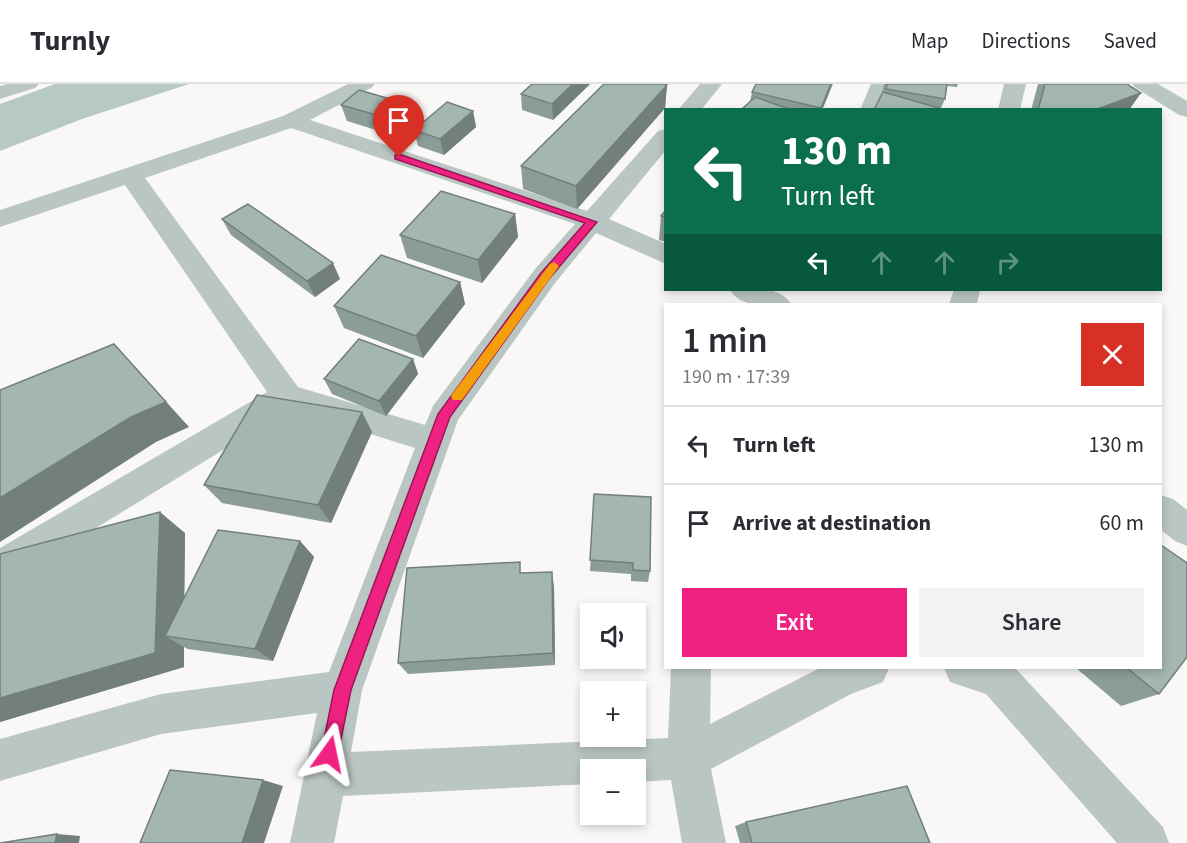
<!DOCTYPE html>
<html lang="en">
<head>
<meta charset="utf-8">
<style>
  :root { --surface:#fff; --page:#f2f2f3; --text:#2b2b33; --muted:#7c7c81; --line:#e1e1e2; --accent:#ef2281 }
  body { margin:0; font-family:"Source Sans 3",sans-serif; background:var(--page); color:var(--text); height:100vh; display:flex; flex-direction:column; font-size:22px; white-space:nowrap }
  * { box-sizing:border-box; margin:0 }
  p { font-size:20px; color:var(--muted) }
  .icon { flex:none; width:33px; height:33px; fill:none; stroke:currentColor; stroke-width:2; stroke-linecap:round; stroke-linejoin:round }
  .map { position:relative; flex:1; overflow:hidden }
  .panel { position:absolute; left:664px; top:219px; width:498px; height:366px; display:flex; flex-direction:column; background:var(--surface); border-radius:0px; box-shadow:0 3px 9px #0003 }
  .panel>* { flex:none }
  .guide { position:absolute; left:664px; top:24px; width:498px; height:183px; border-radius:0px; box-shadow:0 3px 9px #0003; background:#0b6e4f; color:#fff; overflow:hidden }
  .tools { position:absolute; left:580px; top:519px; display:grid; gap:12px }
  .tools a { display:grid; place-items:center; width:66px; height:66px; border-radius:0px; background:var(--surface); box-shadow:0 3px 9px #0003; font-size:30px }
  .pin { position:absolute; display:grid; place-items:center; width:51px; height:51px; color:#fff; margin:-62px -26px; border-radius:50% 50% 50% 0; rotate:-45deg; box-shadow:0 0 6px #0007 }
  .pin .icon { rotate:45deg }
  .me { position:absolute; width:66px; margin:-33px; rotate:12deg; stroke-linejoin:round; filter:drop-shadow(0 0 4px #0008) }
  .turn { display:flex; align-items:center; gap:21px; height:126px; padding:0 18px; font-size:27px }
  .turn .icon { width:78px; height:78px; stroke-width:2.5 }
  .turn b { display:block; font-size:42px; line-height:51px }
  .lanes { display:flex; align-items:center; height:57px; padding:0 18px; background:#0003; justify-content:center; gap:30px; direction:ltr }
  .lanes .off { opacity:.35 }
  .round { display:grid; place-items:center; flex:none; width:63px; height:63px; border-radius:0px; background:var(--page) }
  .head { display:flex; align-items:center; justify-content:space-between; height:102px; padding:0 18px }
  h1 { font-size:36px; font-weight:600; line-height:45px }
  .button { display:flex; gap:12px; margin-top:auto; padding:12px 18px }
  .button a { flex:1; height:69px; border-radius:0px; background:var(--accent); color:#fff; font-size:24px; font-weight:600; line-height:69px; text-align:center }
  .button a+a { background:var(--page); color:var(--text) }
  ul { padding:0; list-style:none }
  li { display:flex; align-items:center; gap:18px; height:78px; padding:0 18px; border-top:2px solid var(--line) }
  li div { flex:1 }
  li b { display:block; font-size:22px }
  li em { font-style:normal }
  header { display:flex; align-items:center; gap:36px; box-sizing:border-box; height:84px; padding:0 30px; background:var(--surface); border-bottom:2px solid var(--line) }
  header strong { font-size:28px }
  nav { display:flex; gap:33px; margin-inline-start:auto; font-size:21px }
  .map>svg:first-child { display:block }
  .water { fill:#b6cac1 }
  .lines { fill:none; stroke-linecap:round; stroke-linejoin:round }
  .minor { fill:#bac6c3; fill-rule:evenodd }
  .wall { fill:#8c9d98 }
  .shaded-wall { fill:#727f7c }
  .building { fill:#a3b6b1; stroke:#727f7c; stroke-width:1.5 }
  .route { fill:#ef2281; stroke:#9b1654; stroke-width:1.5 }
  .slow { fill:#f59e0b }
</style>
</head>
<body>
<header>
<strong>Turnly</strong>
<nav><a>Map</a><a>Directions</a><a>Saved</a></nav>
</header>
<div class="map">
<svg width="1187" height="759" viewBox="0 0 1187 759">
  <rect width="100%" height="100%" fill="#f9f8f7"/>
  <polygon class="water" points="55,0 189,0 82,35 0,67 0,20"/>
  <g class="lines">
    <g class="minor">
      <polygon points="7,0 39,0 35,4 0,15 0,2"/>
      <path d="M348,0H375L371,4L310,36L587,127L658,47L666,45V66L609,135L666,160V180L596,149L555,199L458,336L362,606L351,668L668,654L671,584H711L710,640L820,584H889L883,598L851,610L711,685L726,759H682L671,696L636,698V686H591V700L343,712L334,759H290L317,629L161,650L0,697V655L161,610L329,588L415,364L290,325L13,495L0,500V464L267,308L125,101L0,143V126L283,32ZM291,44L575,140L535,185L433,322L425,341L298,303L145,94Z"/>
      <polygon points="700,0 722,0 701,26 678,26"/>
      <polygon points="871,0 893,0 882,26 860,26"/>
      <polygon points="1004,0 1026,0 1020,26 998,26"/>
      <polygon points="1132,0 1158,0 1187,17 1187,33 1179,31 1136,4"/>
      <path d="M730,206C749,204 780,201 791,220C772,222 741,225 730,206Z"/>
      <polygon points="954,206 980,206 977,220 949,220"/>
      <polygon points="1161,411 1173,415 1187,426 1187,462 1175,457 1161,446"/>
      <polygon points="944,584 1015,584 1163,743 1169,759 1117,759 986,610 950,598"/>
    </g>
  </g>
  <g class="wall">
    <polygon points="590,0 553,36 522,26 521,10"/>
    <polygon points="756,0 833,0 822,26 741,26 750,18 752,8"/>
    <polygon points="884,0 958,0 957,3 947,2 945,15 941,24 882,11"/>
    <polygon points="1038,0 1127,0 1129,26 1031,26"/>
    <polygon points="667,1 665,24 577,125 523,105 521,82"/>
    <polygon points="341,21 419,38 402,54 347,37"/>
    <polygon points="473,27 476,43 444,71 418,62 414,46"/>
    <polygon points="666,126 666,158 659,156 661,132"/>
    <polygon points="515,130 518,153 482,199 407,174 400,151"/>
    <polygon points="222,135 340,195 315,213 231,151"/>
    <polygon points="460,198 465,220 423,274 344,244 334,222"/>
    <polygon points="413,275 418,290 386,332 332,310 324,295"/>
    <polygon points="362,328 372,348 331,439 222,419 204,401"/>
    <polygon points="594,410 650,487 648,498 631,497 631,490 590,487"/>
    <polygon points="185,449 184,513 300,457 314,473 273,577 188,565 184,563 184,583 0,638 0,470"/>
    <polygon points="522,489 554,503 555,581 408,590 398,579"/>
    <polygon points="1076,584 1161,584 1159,610 1121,622"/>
    <polygon points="746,738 930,759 740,759 735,742"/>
  </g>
  <g class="shaded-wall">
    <polygon points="573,0 590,0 553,36 552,20"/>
    <polygon points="831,0 828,11 822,26 821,26"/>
    <polygon points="667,1 665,24 577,125 576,102"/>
    <polygon points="1141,9 1129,26 1095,26"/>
    <polygon points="415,22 419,38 402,54 398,37"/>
    <polygon points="473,27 476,43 444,71 440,55"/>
    <polygon points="515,130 518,153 482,199 478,176"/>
    <polygon points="333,179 340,195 315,213 307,197"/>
    <polygon points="460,198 465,220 423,274 416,252"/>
    <polygon points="114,260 189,343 156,358 0,458 0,414 131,333"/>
    <polygon points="413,275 418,290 386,332 379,317"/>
    <polygon points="362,328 372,348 331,439 318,421"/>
    <polygon points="160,428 185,449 184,555 165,552 184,563 184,583 0,638 0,614"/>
    <polygon points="300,457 314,473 273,577 255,565"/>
    <polygon points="552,488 554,503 555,581 553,569"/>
    <polygon points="263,696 283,702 264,759 242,759"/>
    <polygon points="57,750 80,752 79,759 55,759"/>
  </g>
  <g class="building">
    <polygon points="532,0 573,0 552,20 521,10"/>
    <polygon points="604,0 663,0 667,1 576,102 521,82"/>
    <polygon points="756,0 831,0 821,24 752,8"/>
    <polygon points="887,0 947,0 945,15 886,5"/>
    <polygon points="1045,0 1127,0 1141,9 1095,26 1038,26"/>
    <polygon points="359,6 415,22 398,37 341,21"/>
    <polygon points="883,8 946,26 874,26"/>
    <polygon points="755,13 789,25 741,26"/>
    <polygon points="447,18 473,27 440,55 414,46"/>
    <polygon points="441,107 515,130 478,176 400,151"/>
    <polygon points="248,120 333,179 307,197 222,135"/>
    <polygon points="666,126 666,134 661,132"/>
    <polygon points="381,171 460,198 416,252 334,222"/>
    <polygon points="359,255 413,275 379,317 324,295"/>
    <polygon points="114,260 166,318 131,333 0,414 0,306"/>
    <polygon points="257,311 362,328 318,421 204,401"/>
    <polygon points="594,410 651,413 650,487 633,486 633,479 590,476"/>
    <polygon points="160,428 155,569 0,614 0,470"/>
    <polygon points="218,446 300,457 255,565 165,552"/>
    <polygon points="1161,461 1187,479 1187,573 1159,610 1127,584 1161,584"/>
    <polygon points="520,478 520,489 552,488 553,569 398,579 407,484"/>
    <polygon points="170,686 263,696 242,759 140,759"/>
    <polygon points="907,702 930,759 752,759 746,738"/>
    <polygon points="57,750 55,759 0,759"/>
  </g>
  <polygon class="route" points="395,71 402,71 597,138 549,195 450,333 351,606 338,670 335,676 329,679 323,676 321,670 334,606 438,330 541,189 585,139 395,75"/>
  <polygon class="slow" points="554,178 559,182 557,185 462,316 453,316 451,312 453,309 550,180"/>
</svg>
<div class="tools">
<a><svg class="icon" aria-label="sound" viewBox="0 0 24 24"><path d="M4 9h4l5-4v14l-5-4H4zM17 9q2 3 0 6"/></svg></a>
<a>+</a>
<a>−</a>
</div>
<div class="pin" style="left:399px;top:73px;background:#d93025"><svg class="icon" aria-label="arrive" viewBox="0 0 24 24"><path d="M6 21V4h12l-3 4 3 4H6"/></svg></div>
<svg class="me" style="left:329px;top:670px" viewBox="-20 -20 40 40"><path d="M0-17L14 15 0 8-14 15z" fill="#ef2281" stroke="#fff" stroke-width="4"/></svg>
<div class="guide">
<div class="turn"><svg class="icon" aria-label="left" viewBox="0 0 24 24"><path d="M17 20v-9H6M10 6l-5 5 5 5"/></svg><div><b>130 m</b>Turn left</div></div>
<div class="lanes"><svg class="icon" aria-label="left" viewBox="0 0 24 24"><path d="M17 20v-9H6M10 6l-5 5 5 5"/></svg><svg class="icon off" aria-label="ahead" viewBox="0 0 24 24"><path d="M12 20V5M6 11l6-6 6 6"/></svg><svg class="icon off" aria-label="ahead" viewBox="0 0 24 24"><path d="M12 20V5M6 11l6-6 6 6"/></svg><svg class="icon off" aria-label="right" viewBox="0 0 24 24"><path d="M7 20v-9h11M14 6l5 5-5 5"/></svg></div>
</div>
<section class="panel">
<div class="head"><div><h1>1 min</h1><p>190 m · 17:39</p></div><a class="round" style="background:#d93025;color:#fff"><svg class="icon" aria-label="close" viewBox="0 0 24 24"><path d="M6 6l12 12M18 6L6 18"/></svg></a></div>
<ul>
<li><svg class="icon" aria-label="left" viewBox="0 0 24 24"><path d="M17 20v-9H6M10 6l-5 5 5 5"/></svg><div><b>Turn left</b></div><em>130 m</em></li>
<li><svg class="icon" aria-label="arrive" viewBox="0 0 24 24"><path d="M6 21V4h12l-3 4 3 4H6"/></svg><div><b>Arrive at destination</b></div><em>60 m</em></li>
</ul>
<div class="button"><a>Exit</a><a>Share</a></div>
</section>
</div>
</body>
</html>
